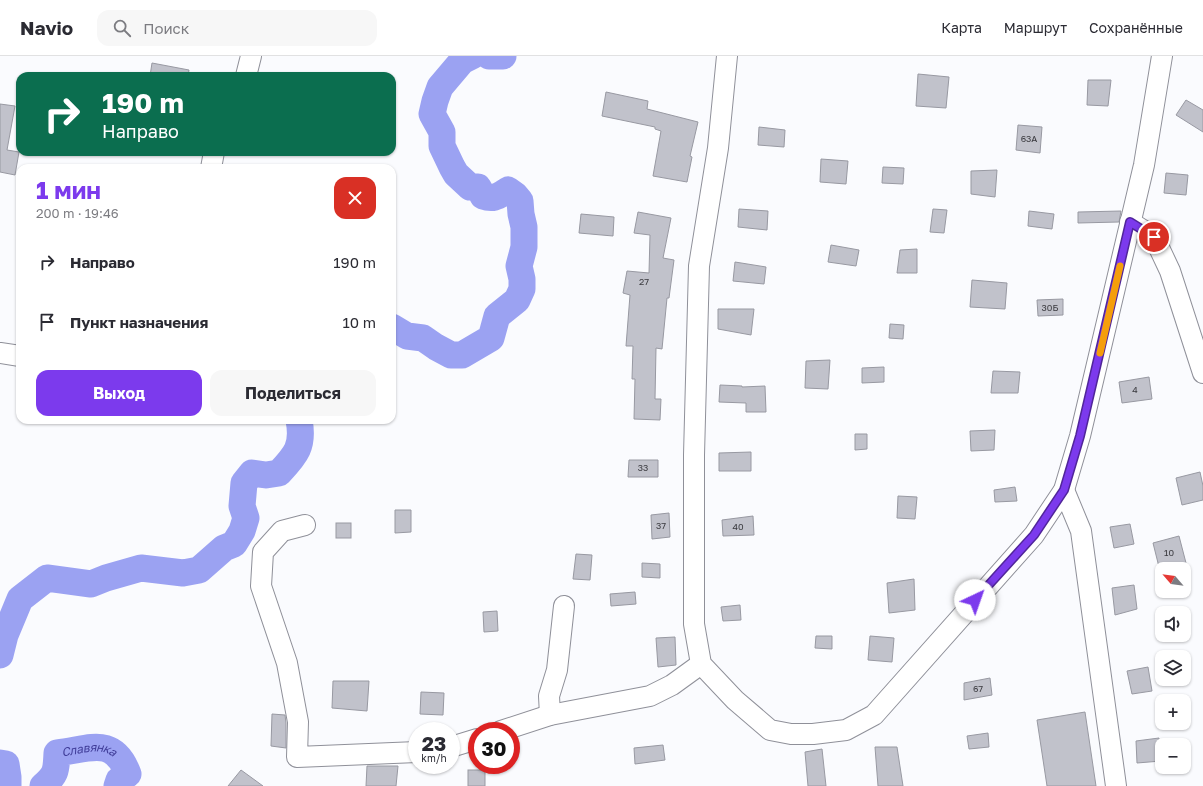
<!DOCTYPE html>
<html lang="ru">
<head>
<meta charset="utf-8">
<style>
  :root { --surface:#fff; --page:#f7f7f7; --text:#2b2b33; --muted:#7c7c81; --line:#e1e1e2; --accent:#7c3aed }
  body { margin:0; font-family:"Golos Text",sans-serif; background:var(--page); color:var(--text); height:100vh; display:flex; flex-direction:column; font-size:15px; white-space:nowrap }
  * { box-sizing:border-box; margin:0 }
  p { font-size:13px; color:var(--muted) }
  .icon { flex:none; width:22px; height:22px; fill:none; stroke:currentColor; stroke-width:2; stroke-linecap:round; stroke-linejoin:round }
  .map { position:relative; flex:1; overflow:hidden }
  .details { position:absolute; left:16px; top:108px; width:380px; height:260px; display:flex; flex-direction:column; background:var(--surface); border-radius:12px; box-shadow:0 1px 3px #0004 }
  .details>* { flex:none }
  .banner { position:absolute; left:16px; top:16px; width:380px; height:84px; border-radius:12px; box-shadow:0 1px 3px #0004; background:#0b6e4f; color:#fff; overflow:hidden }
  .needle { width:26px; rotate:298deg }
  .controls { position:absolute; left:1155px; top:506px; display:grid; gap:8px }
  .controls a { display:grid; place-items:center; width:36px; height:36px; border-radius:8px; background:var(--surface); box-shadow:0 1px 3px #0004; font-size:20px }
  .speed { position:absolute; left:408px; top:666px; display:flex; gap:8px; font-size:20px; font-weight:700; text-align:center }
  .speed>* { display:grid; place-content:center; width:52px; height:52px; border-radius:50%; background:var(--surface); box-shadow:0 1px 3px #0004; line-height:1 }
  .speed small { font-size:10px; font-weight:400 }
  .speed .limit { border:6px solid #d22; background:#fff; color:#111 }
  .pin { position:absolute; display:grid; place-items:center; width:34px; height:34px; color:#fff; margin:-17px; border:2px solid #fff; border-radius:50%; box-shadow:0 1px 4px #0007 }
  .me { position:absolute; width:44px; margin:-22px; rotate:42deg; stroke-linejoin:round; filter:drop-shadow(0 0 3px #0008) }
  .turn { display:flex; align-items:center; gap:14px; height:84px; padding:0 20px; font-size:18px }
  .turn .icon { width:52px; height:52px; stroke-width:2.5 }
  .turn b { display:block; font-size:28px; line-height:34px }
  .round { display:grid; place-items:center; flex:none; width:42px; height:42px; border-radius:12px; background:var(--page) }
  .overview { display:flex; align-items:center; justify-content:space-between; height:68px; padding:0 20px }
  h1 { font-size:24px; font-weight:700; line-height:30px; color:var(--accent) }
  .primary-button { display:flex; gap:8px; margin-top:auto; padding:8px 20px }
  .primary-button a { flex:1; height:46px; border-radius:12px; background:var(--accent); color:#fff; font-size:16px; font-weight:700; line-height:46px; text-align:center }
  .primary-button a+a { background:var(--page); color:var(--text) }
  ul { padding:0; list-style:none }
  li { display:flex; align-items:center; gap:12px; height:60px; padding:0 20px }
  li div { flex:1 }
  li b { display:block; font-size:15px }
  li em { font-style:normal }
  header { display:flex; align-items:center; gap:24px; box-sizing:border-box; height:56px; padding:0 20px; background:var(--surface); border-bottom:1px solid var(--line) }
  header strong { font-size:19px }
  nav { display:flex; gap:22px; margin-inline-start:auto; font-size:14px }
  .search { width:280px; height:36px; background:var(--page); display:flex; align-items:center; gap:10px; box-sizing:border-box; padding:0 14px; border-radius:12px; color:var(--muted); font-size:15px }
  .map>svg:first-child { display:block }
  .lines { fill:none; stroke-linecap:round; stroke-linejoin:round }
  .river { stroke:#9ba2f2; stroke-width:27 }
  .building { fill:#c1c2cb; stroke:#9899a2 }
  .minor-casing { stroke:#8f9099; stroke-width:22 }
  .minor { stroke:#fff; stroke-width:20 }
  .route-casing { stroke:#51269a; stroke-width:10 }
  .route { stroke:#7c3aed; stroke-width:7 }
  .slow { stroke:#f59e0b; stroke-width:7 }
  .labels { text-anchor:middle; stroke-width:3.5; stroke-linejoin:round; paint-order:stroke }
  .number-label { font-size:9px; fill:#3a3a3f }
  .water-label { font-size:12px; font-style:italic; fill:#413e9a; stroke:#fafbfe }
</style>
</head>
<body>
<header>
<strong>Navio</strong>
<div class="search"><svg class="icon" aria-label="search" viewBox="0 0 24 24"><circle cx="10" cy="10" r="6"/><path d="M15 15l6 6"/></svg>Поиск</div>
<nav><a>Карта</a><a>Маршрут</a><a>Сохранённые</a></nav>
</header>
<div class="map">
<svg width="1203" height="730" viewBox="0 0 1203 730">
  <rect width="100%" height="100%" fill="#fafbfe"/>
  <g class="lines">
    <g class="river">
      <polyline points="489,0 503,0"/>
      <path d="M392,271L407,280L423,282L436,291L451,299H462L491,282L497,260L517,244L522,233V223L519,210L524,191V171L521,158L520,145L515,139L508,134C498,140 494,144 483,140L478,131H470L456,118L452,111L442,90V76L432,58L435,45L440,31L462,5L472,0"/>
      <path d="M0,599L5,579L20,543L47,522L91,528L106,522L141,512L183,517L199,514L224,492L234,488L242,475L246,462L242,450L244,427L252,417L266,419L279,417C296,399 304,390 299,364"/>
      <polyline points="0,707 6,708 8,721 8,730"/>
      <path id="s1" d="M43,730C57,718 56,714 57,697C88,694 113,678 128,718L119,724L117,730"/>
    </g>
  </g>
  <g class="building">
    <polygon points="152,7 189,14 188,20 150,20"/>
    <polygon points="918,18 949,21 946,52 916,50"/>
    <polygon points="1088,24 1111,24 1108,50 1087,49"/>
    <polygon points="606,36 648,45 647,53 698,66 690,100 692,101 687,126 653,120 661,75 655,73 655,71 602,60"/>
    <polygon points="1186,44 1203,54 1203,76 1176,59"/>
    <polygon points="0,48 15,50 7,94 19,96 15,119 0,116"/>
    <polygon points="1018,69 1042,71 1040,97 1016,94"/>
    <polygon points="759,71 785,74 784,91 758,89"/>
    <polygon points="821,103 848,105 846,128 820,126"/>
    <polygon points="883,111 904,112 903,128 882,127"/>
    <polygon points="997,114 995,141 971,138 971,115"/>
    <polygon points="1166,117 1188,119 1186,139 1164,137"/>
    <polygon points="739,153 768,155 767,174 738,171"/>
    <polygon points="933,153 947,154 944,177 930,176"/>
    <polygon points="1029,155 1054,158 1052,173 1028,170"/>
    <polygon points="1121,155 1119,166 1078,167 1078,156"/>
    <polygon points="638,156 671,162 663,202 674,204 669,242 667,242 662,293 656,292 655,343 661,343 660,364 634,363 635,323 632,323 633,290 626,290 630,239 623,237 627,215 649,217 650,179 634,177"/>
    <polygon points="581,158 614,161 613,180 579,177"/>
    <polygon points="831,189 859,194 856,210 828,206"/>
    <polygon points="917,193 917,217 897,217 900,194"/>
    <polygon points="735,206 766,211 764,228 733,225"/>
    <polygon points="972,224 1007,227 1005,253 970,251"/>
    <polygon points="1063,243 1063,259 1038,260 1037,244"/>
    <polygon points="718,253 754,253 751,279 718,273"/>
    <polygon points="890,268 904,269 903,283 889,282"/>
    <polygon points="830,304 828,333 805,332 806,305"/>
    <polygon points="884,311 884,326 862,327 862,312"/>
    <polygon points="993,315 1020,316 1018,337 991,337"/>
    <polygon points="1149,321 1152,343 1122,347 1119,326"/>
    <polygon points="720,329 742,330 742,331 765,330 766,356 746,356 746,347 719,346"/>
    <polygon points="995,374 994,394 971,395 970,375"/>
    <polygon points="855,378 867,378 867,393 855,394"/>
    <polygon points="751,396 751,415 719,415 719,397"/>
    <polygon points="629,404 658,404 658,421 628,421"/>
    <polygon points="1200,416 1203,430 1203,444 1182,449 1176,422"/>
    <polygon points="1015,431 1017,445 995,446 994,434"/>
    <polygon points="898,440 917,441 915,463 897,462"/>
    <polygon points="395,454 411,454 411,476 395,477"/>
    <polygon points="669,457 670,481 652,483 651,459"/>
    <polygon points="753,460 754,479 723,480 722,464"/>
    <rect x="336" y="467" width="15" height="15"/>
    <polygon points="1130,468 1134,488 1114,492 1110,471"/>
    <polygon points="1179,480 1186,507 1166,513 1162,513 1162,514 1160,515 1153,487"/>
    <polygon points="576,498 592,499 590,524 573,523"/>
    <polygon points="642,507 660,508 660,522 642,521"/>
    <polygon points="914,523 915,554 889,557 887,527"/>
    <polygon points="1134,529 1137,553 1115,559 1112,532"/>
    <polygon points="635,536 636,548 611,550 610,538"/>
    <polygon points="740,549 741,564 723,565 721,551"/>
    <polygon points="497,555 498,575 484,576 483,556"/>
    <polygon points="816,580 832,580 832,593 815,592"/>
    <polygon points="870,580 894,582 892,606 868,604"/>
    <polygon points="675,581 676,609 658,611 656,582"/>
    <polygon points="1148,611 1152,635 1132,638 1127,615"/>
    <polygon points="990,622 992,639 964,644 964,627"/>
    <polygon points="333,625 369,625 367,655 332,652"/>
    <polygon points="421,636 444,637 443,659 420,658"/>
    <polygon points="1085,656 1096,730 1047,730 1037,664"/>
    <polygon points="272,658 285,659 286,667 286,692 271,690"/>
    <polygon points="988,677 989,691 969,693 967,680"/>
    <polygon points="1159,682 1161,705 1137,707 1136,685"/>
    <polygon points="663,689 665,704 635,708 634,692"/>
    <polygon points="875,691 897,691 903,730 878,730"/>
    <polygon points="822,693 826,730 808,730 805,696"/>
    <polygon points="367,710 398,710 396,730 366,730"/>
    <polygon points="241,714 263,730 228,730"/>
    <rect x="468" y="714" width="17" height="16"/>
  </g>
  <g class="lines">
    <defs>
      <g id="minor">
        <polyline points="727,0 718,92 699,210 694,399 694,568 701,608 735,644 770,674 791,678 813,678 846,674 874,659 1034,479 1064,434 1080,380 1144,109 1162,0"/>
        <polyline points="246,20 251,0"/>
        <polyline points="211,112 214,96"/>
        <polyline points="1130,166 1154,181 1170,215 1203,317"/>
        <polyline points="0,297 20,300"/>
        <polyline points="1064,434 1081,475 1116,730"/>
        <polyline points="305,469 282,475 263,496 261,530 287,607 298,666 297,701 417,696"/>
        <polyline points="550,659 549,640 557,614 564,550"/>
        <polyline points="501,675 550,659 650,640 672,629 701,608"/>
        <polyline points="451,691 477,683"/>
      </g>
    </defs>
    <use href="#minor" class="minor-casing"/>
    <use href="#minor" class="minor"/>
  </g>
  <g class="lines">
    <defs>
      <polyline id="route" points="975,544 1034,479 1064,434 1080,380 1130,166 1154,181"/>
    </defs>
    <use href="#route" class="route-casing"/>
    <use href="#route" class="route"/>
    <polyline class="slow" points="1100,297 1120,210"/>
  </g>
  <g class="labels">
    <g class="number-label">
      <text x="1029" y="86">63А</text>
      <text x="644" y="229">27</text>
      <text x="1050" y="255">30Б</text>
      <text x="1135" y="337">4</text>
      <text x="643" y="415">33</text>
      <text x="661" y="473">37</text>
      <text x="738" y="474">40</text>
      <text x="1169" y="500">10</text>
      <text x="978" y="636">67</text>
    </g>
    <g class="water-label">
      <text dy="4" stroke="none"><textPath href="#s1" startOffset="70">Славянка</textPath></text>
    </g>
  </g>
</svg>
<div class="controls">
<a><svg class="needle" viewBox="-14 -14 28 28"><path d="M0-13l5 13h-10z" fill="#e53935"/><path d="M0 13l5-13h-10z" fill="#7c7c81"/></svg></a>
<a><svg class="icon" aria-label="sound" viewBox="0 0 24 24"><path d="M4 9h4l5-4v14l-5-4H4zM17 9q2 3 0 6"/></svg></a>
<a><svg class="icon" aria-label="layers" viewBox="0 0 24 24"><path d="M12 4l9 5-9 5-9-5zM3 14l9 5 9-5"/></svg></a>
<a>+</a>
<a>−</a>
</div>
<div class="speed"><div>23<small>km/h</small></div><div class="limit">30</div></div>
<div class="pin" style="left:1154px;top:181px;background:#d93025"><svg class="icon" aria-label="arrive" viewBox="0 0 24 24"><path d="M6 21V4h12l-3 4 3 4H6"/></svg></div>
<svg class="me" style="left:975px;top:544px" viewBox="-20 -20 40 40"><circle r="19" fill="#fff"/><path d="M0-13L10 11 0 6-10 11z" fill="#7c3aed"/></svg>
<div class="banner">
<div class="turn"><svg class="icon" aria-label="right" viewBox="0 0 24 24"><path d="M7 20v-9h11M14 6l5 5-5 5"/></svg><div><b>190 m</b>Направо</div></div>
</div>
<section class="details">
<div class="overview"><div><h1>1 мин</h1><p>200 m · 19:46</p></div><a class="round" style="background:#d93025;color:#fff"><svg class="icon" aria-label="close" viewBox="0 0 24 24"><path d="M6 6l12 12M18 6L6 18"/></svg></a></div>
<ul>
<li><svg class="icon" aria-label="right" viewBox="0 0 24 24"><path d="M7 20v-9h11M14 6l5 5-5 5"/></svg><div><b>Направо</b></div><em>190 m</em></li>
<li><svg class="icon" aria-label="arrive" viewBox="0 0 24 24"><path d="M6 21V4h12l-3 4 3 4H6"/></svg><div><b>Пункт назначения</b></div><em>10 m</em></li>
</ul>
<div class="primary-button"><a>Выход</a><a>Поделиться</a></div>
</section>
</div>
</body>
</html>
